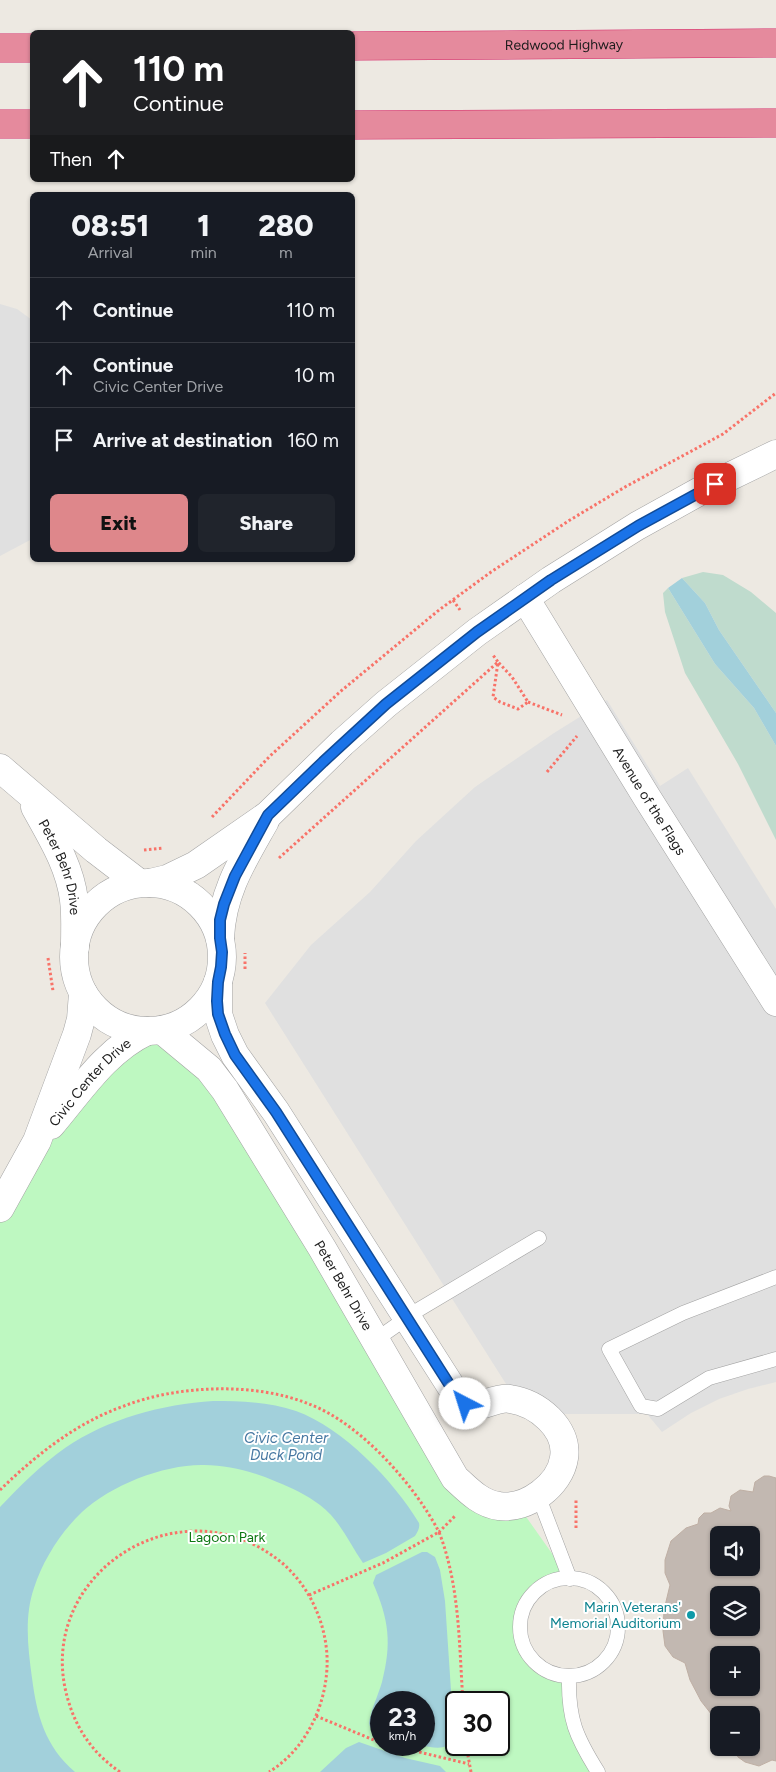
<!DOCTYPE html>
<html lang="en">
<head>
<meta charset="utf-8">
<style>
  :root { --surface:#171b24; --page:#20242c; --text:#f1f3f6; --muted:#9ea1a6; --line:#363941; --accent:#de878b }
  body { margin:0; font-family:Figtree,sans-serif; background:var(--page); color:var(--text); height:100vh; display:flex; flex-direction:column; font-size:19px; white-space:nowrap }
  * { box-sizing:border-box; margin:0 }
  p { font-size:16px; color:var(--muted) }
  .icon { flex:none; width:28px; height:28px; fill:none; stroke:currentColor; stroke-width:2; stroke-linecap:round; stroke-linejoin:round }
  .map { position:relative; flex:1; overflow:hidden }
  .details { position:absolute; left:30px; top:192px; width:325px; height:370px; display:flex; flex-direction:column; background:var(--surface); border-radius:8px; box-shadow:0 1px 4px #0004 }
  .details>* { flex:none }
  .top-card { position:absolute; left:30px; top:30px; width:325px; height:152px; border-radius:8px; box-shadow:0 1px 4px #0004; background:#202124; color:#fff; overflow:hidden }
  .tools { position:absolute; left:710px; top:1526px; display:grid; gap:10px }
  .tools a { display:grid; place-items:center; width:50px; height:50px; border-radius:8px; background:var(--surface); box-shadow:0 1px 4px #0004; font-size:25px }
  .speed { position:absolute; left:370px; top:1691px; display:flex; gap:10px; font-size:25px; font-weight:700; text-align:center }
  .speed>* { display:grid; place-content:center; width:65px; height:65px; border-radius:50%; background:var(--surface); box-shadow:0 1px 4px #0004; line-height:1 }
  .speed small { font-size:12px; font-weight:400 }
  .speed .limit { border:2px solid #111; border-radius:8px; background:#fff; color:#111 }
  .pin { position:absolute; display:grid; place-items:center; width:42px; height:42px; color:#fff; margin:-21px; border-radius:10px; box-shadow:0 2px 8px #0006 }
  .me { position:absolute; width:55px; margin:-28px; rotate:320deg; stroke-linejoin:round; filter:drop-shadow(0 0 4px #0008) }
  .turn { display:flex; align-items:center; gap:18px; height:105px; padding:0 20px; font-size:22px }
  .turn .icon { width:65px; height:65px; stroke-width:2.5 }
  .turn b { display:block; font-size:35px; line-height:42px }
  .then { display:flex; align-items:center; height:48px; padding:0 20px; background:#0003; gap:10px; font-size:19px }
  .eta { display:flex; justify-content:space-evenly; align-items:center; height:85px; text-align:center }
  .eta b { font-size:30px; font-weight:800; line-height:35px }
  .button { display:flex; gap:10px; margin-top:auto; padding:10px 20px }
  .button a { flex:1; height:58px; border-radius:8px; background:var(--accent); color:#111; font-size:20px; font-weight:800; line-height:58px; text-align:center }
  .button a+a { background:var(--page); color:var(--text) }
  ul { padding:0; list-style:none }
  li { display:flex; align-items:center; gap:15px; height:65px; padding:0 20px; border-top:1px solid var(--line) }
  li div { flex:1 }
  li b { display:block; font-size:19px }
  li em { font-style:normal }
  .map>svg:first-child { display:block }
  .wetland { fill:#bfdbcd }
  .park { fill:#bef8c1; fill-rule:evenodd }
  .parking { fill:#e0e0e0 }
  .water { fill:#a2d0db }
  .building { fill:#c2b8b1; stroke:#bfafa4; fill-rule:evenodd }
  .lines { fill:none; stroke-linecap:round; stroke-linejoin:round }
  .service-casing { stroke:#a3a3a3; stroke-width:15 }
  .minor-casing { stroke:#a3a3a3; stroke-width:29 }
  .tertiary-casing { stroke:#a3a3a3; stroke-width:29 }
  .motorway-casing { stroke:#d52667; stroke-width:29 }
  .path { stroke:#f87369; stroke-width:3; stroke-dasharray:2.5 2.5; stroke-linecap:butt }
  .service { stroke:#fff; stroke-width:14 }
  .minor { stroke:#fff; stroke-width:28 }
  .tertiary { stroke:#fff; stroke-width:28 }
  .motorway { stroke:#e58a9d; stroke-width:28 }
  .route-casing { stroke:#114b97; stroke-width:12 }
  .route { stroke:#1a73e8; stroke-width:9 }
  .culture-dot { fill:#0f9aa8; stroke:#fff; stroke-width:2 }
  .labels { text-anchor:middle; stroke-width:4; stroke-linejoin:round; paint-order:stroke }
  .street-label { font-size:14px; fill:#1c1c1c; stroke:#fff }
  .park-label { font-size:14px; fill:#0c7812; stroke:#fff }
  .culture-label { font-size:14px; fill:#0d838f; stroke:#fff; text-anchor:end }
  .water-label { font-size:15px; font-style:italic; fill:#4778a2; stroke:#fff }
</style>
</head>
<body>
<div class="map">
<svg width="776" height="1772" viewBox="0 0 776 1772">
  <rect width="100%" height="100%" fill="#ede9e2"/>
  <g class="wetland">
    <polygon points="703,572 723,575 751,592 776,613 776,713 719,630 705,603 682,578"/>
    <polygon points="668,588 715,664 754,708 776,746 776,840 738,764 685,673 665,612 663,593"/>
  </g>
  <path class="park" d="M134,1037L184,1047L455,1478L522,1511L570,1579C505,1587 503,1667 569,1677V1700L598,1772H0V1208L9,1191ZM381,1702H424V1745H381ZM456,1702H499V1745H456Z"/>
  <g class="parking">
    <polygon points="0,304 17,309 32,320 32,539 0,556"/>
    <polygon points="607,700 660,786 688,768 776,909 776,1382 748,1389 719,1399 691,1413 662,1432 647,1414 525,1414 265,1003 311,945 370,892 416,841 475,787 554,733"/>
  </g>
  <g class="water">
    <polygon points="682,578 705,603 719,630 776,713 776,746 754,708 715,664 668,588"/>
    <path d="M213,1401C240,1401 270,1402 296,1411C343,1428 394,1481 419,1523C420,1528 418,1531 415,1536L386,1553L363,1563C349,1543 340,1520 320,1505C307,1495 292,1488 277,1482C254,1472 229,1465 204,1465C165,1464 111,1485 82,1512C61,1532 43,1560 34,1588C24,1617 28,1648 32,1678C37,1716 45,1746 75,1772H0V1507C20,1486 41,1465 65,1448C107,1419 163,1404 213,1401Z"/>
    <path d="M422,1552H427L435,1557L440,1570L445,1601L454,1735C452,1752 433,1748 420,1745H424V1702H381V1734C375,1732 370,1730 369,1723C371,1709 378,1696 382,1682C392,1643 389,1620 373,1583L376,1575Z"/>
    <polygon points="359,1742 405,1758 440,1766 446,1772 320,1772 346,1748"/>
  </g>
  <path class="building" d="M764,1476H769L776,1478V1761L772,1760L759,1766L745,1762L738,1757L733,1748H751V1715H719V1724L701,1701L690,1680L685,1663L673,1657L665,1646L663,1631L664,1610L670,1585L665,1573V1560L671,1541L686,1528L698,1524L699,1518L704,1513H711L720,1508L731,1511L729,1506L731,1496L740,1490L753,1492L755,1482ZM719,1535H751V1568H719ZM719,1595H751V1628H719ZM719,1655H751V1688H719Z"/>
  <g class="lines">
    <defs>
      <g id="service">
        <polyline points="776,1277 683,1313 609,1349 641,1406 658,1409 709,1378 776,1359"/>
        <polyline points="374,1341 418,1310 539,1238"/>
        <polyline points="538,1495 570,1579"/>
        <circle cx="569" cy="1627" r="49"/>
        <path d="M569,1677C568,1719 576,1737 598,1772"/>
      </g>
      <g id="minor">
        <path id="s1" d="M525,598L646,796L776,1002"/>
        <polyline points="0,768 96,850 139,883"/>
        <path id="s2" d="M35,807C51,836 70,866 74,900C76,915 75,931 75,947"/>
        <path id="s3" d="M162,1030L209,1069L225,1090L322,1248L455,1478C468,1490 481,1504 499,1506C527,1510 560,1485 564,1458C569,1428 537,1403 510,1399C502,1397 483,1405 473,1407L459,1399L276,1112L235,1055L225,1035L218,1014V982"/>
      </g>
      <g id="tertiary">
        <circle cx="148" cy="957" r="74"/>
        <polyline points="150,883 167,879 196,865 268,815 342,743 386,704 477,632 551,580 637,526 702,490 776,454"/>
        <path d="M220,938C222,892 243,860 265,821"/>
        <path id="s4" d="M51,1125C80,1091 106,1050 147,1031"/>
        <polyline points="0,1208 37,1141 77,1034 81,1019 83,993"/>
      </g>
      <g id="motorway">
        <path id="s5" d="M352,46L776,43"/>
        <polyline points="0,48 32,48"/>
        <polyline points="0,124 32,124"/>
        <polyline points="352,125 776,123"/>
      </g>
    </defs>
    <use href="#service" class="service-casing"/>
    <use href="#minor" class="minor-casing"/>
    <use href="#tertiary" class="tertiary-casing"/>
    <use href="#motorway" class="motorway-casing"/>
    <g class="path">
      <polyline points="453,600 460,610"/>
      <polyline points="528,702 562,715"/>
      <polyline points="547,772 577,736"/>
      <polyline points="212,817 270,756 341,691 439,610 491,572 570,520 625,487 723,434 776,393"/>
      <polyline points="144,850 163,848"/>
      <polyline points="279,858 498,662 512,677 528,702 518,709 500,702 493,697 498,662 493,655"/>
      <polyline points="48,958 53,991"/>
      <polyline points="245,969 245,953"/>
      <path d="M0,1490C36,1455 76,1423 124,1406C178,1385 255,1382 309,1404C360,1423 414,1484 439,1532L456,1515"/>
      <polyline points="576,1528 576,1499"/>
      <path d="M309,1595L383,1563L439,1532C460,1586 459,1645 463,1702"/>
      <polyline points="316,1716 381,1743"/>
      <polyline points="390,1745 469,1764"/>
      <polyline points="466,1745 471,1772"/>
      <path d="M120,1772C95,1755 78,1732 69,1703C30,1582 170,1483 273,1556C305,1578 325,1617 327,1656C329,1700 308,1748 269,1772"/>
    </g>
    <use href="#service" class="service"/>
    <use href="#minor" class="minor"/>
    <use href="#tertiary" class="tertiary"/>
    <use href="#motorway" class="motorway"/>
  </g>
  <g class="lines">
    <defs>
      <polyline id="route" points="465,1404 459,1399 449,1384 276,1112 235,1055 225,1034 218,1014 217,1001 218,982 221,967 222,952 220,938 220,920 224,904 235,876 268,815 323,762 386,704 477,632 551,580 638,526 715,484"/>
    </defs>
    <use href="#route" class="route-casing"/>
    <use href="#route" class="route"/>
  </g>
  <circle class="culture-dot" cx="691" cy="1615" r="5"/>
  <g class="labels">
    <g class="street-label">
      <text dy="5" stroke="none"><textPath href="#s5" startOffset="212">Redwood Highway</textPath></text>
      <text dy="5" stroke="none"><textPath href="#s1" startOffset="238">Avenue of the Flags</textPath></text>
      <text dy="5" stroke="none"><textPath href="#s2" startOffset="66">Peter Behr Drive</textPath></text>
      <text dy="5" stroke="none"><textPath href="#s4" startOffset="58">Civic Center Drive</textPath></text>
      <text dy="5" stroke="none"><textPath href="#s3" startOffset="316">Peter Behr Drive</textPath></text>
    </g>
    <g class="park-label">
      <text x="227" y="1542">Lagoon Park</text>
    </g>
    <g class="culture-label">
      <text x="681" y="1612">Marin Veterans'<tspan x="681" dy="16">Memorial Auditorium</tspan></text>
    </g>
    <g class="water-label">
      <text x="286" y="1443">Civic Center<tspan x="286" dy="17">Duck Pond</tspan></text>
    </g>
  </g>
</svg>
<div class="tools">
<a><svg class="icon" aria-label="sound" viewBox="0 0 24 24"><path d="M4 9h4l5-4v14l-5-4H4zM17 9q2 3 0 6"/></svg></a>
<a><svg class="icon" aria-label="layers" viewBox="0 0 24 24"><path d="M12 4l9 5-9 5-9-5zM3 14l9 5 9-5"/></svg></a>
<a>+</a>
<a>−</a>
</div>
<div class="speed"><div>23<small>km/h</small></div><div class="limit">30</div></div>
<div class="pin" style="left:715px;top:484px;background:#d93025"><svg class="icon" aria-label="arrive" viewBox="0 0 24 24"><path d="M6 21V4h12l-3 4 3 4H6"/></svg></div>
<svg class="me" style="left:465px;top:1404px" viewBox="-20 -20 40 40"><circle r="19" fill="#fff"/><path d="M0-13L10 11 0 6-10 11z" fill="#1a73e8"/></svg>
<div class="top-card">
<div class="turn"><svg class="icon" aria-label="ahead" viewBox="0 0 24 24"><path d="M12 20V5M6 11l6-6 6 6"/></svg><div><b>110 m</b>Continue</div></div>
<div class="then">Then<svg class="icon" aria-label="ahead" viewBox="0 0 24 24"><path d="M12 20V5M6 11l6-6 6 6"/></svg></div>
</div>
<section class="details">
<div class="eta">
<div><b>08:51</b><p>Arrival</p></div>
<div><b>1</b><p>min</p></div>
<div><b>280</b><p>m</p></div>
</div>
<ul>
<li><svg class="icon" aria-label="ahead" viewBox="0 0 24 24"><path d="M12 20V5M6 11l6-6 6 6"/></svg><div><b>Continue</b></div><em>110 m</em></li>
<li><svg class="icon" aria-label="ahead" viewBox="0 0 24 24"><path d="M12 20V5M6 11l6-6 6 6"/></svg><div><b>Continue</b><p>Civic Center Drive</p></div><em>10 m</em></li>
<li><svg class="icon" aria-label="arrive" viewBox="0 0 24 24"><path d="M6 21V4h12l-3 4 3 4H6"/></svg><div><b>Arrive at destination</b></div><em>160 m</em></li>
</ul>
<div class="button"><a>Exit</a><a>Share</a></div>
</section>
</div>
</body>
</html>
